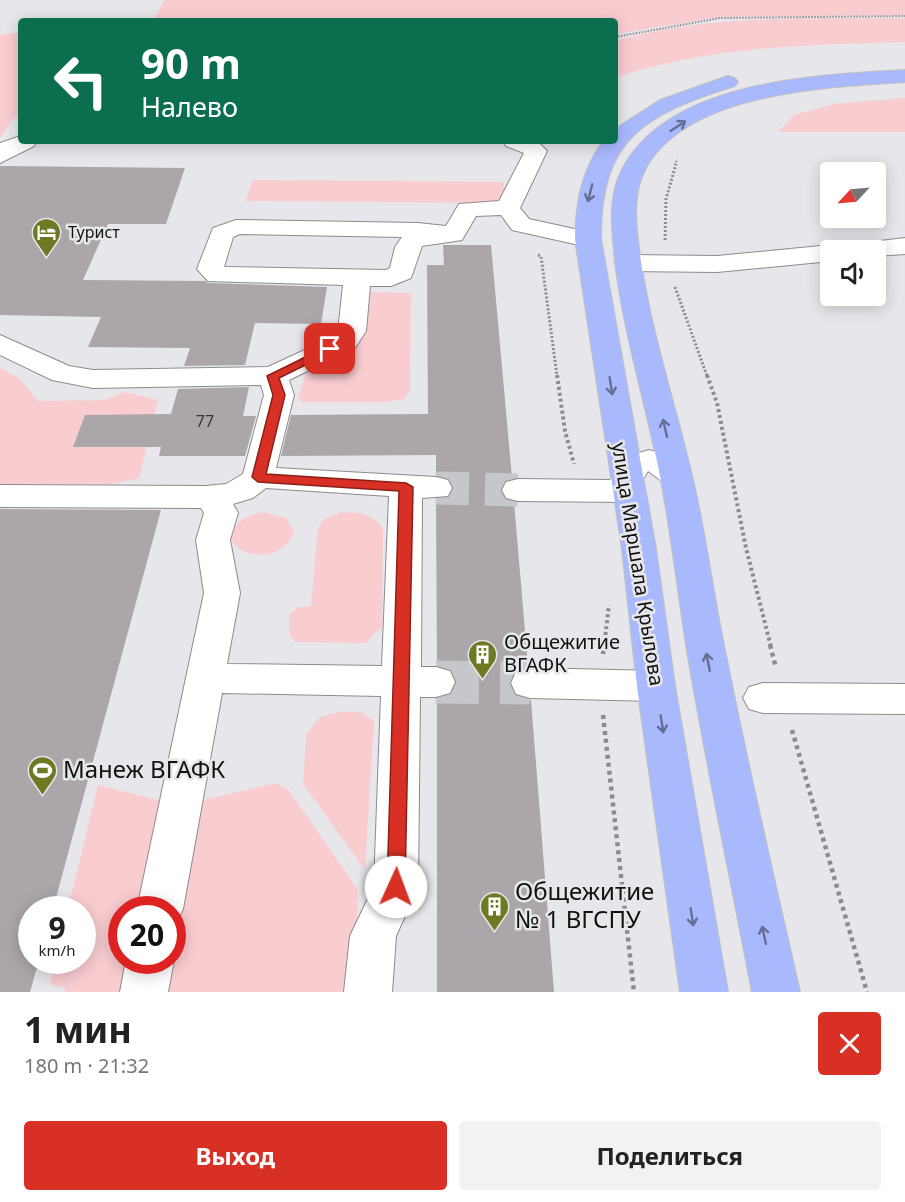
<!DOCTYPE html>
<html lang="ru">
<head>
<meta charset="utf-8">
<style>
  :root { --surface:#fff; --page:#f2f2f2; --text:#222; --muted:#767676; --accent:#d93025 }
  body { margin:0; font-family:"Noto Sans",sans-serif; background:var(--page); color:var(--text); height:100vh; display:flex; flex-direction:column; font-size:22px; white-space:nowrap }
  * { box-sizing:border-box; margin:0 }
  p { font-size:20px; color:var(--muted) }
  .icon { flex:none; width:33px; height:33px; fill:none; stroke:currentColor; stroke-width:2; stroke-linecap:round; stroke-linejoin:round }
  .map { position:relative; height:992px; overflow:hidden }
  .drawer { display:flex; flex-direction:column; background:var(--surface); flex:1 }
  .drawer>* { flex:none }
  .top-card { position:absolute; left:18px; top:18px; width:600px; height:126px; border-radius:6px; box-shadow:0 3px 15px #0003; background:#0b6e4f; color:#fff; overflow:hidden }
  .needle { width:39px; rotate:244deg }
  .tools { position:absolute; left:820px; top:162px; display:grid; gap:12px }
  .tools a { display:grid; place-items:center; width:66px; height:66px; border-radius:6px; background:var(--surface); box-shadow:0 3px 15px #0003; font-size:30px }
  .speed { position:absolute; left:18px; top:896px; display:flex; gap:12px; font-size:30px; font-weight:700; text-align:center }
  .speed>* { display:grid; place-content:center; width:78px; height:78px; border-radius:50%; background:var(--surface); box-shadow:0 3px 15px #0003; line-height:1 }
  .speed small { font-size:15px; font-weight:400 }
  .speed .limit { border:9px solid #d22; background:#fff; color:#111 }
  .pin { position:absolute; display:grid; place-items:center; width:51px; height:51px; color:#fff; margin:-26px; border-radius:12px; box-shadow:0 3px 9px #0006 }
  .me { position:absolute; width:66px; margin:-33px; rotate:2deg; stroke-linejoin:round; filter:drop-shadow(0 0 4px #0008) }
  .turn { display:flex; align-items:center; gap:21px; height:126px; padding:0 24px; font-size:27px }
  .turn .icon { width:78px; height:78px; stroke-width:2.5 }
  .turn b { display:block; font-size:42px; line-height:51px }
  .round { display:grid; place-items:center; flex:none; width:63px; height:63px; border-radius:6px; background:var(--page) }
  .headline { display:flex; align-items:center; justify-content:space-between; height:102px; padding:0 24px }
  h1 { font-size:36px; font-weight:700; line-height:45px }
  .action { display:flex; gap:12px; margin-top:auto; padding:12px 24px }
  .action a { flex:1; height:69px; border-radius:6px; background:var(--accent); color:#fff; font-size:24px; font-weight:700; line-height:69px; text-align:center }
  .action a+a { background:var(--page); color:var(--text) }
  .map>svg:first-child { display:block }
  .green { fill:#f9ccd0 }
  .building { fill:#aaa6a9 }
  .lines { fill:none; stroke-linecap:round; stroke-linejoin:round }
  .minor-tunnel-far1 { stroke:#c7c6ca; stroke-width:33; stroke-dasharray:33 16; stroke-linecap:butt }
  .minor-tunnel { stroke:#c7c6ca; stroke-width:43; stroke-dasharray:43 21; stroke-linecap:butt }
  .minor-casing { stroke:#8d8b8f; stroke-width:2 }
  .major-casing { stroke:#c1c1c2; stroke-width:2 }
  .path-far3 { stroke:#8c8b8e; stroke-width:2; stroke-dasharray:1.5 1.5; stroke-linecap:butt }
  .path-far2 { stroke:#8c8b8e; stroke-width:3; stroke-dasharray:2 2; stroke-linecap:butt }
  .path-far1 { stroke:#8c8b8e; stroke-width:4; stroke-dasharray:3 3; stroke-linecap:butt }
  .path { stroke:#8c8b8e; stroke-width:4.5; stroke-dasharray:4 4; stroke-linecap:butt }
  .minor { fill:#fff; fill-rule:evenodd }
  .major { fill:#a9b9fd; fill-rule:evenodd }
  .oneway { stroke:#656e94 }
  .route { fill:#d93025; stroke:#8d1f18; stroke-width:1.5 }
  .labels { text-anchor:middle; stroke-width:5; stroke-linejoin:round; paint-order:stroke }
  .far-poi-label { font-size:16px; fill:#121213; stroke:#e7e6ea; text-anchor:start }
  .number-label { font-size:16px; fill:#383738 }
  .street-label { font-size:20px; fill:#121213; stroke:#e7e6ea }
  .poi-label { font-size:20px; fill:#121213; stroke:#e7e6ea; text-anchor:start }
  .near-poi-label { font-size:24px; fill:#121213; stroke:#e7e6ea; text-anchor:start }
</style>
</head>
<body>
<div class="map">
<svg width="905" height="992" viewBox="0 0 905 992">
  <rect width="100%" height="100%" fill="#e7e6ea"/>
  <g class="green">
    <polygon points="164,0 905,0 905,15 720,17 615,34 615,21 153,21"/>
    <path d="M905,18V42C807,45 708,46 615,78V41C709,14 808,19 905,18Z"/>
    <polygon points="21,32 21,118 14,118 0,138 0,35"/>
    <polygon points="905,98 905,132 778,132 794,115 834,104"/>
    <polygon points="252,180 504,182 505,203 246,201"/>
    <polygon points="366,292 411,293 410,389 404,399 387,402 304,402 298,399 305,375 344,349"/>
    <polygon points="0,368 20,379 38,401 105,400 124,392 158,400 139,478 112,484 0,484"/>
    <path d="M263,512L286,518L294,531C288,558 244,564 231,539C233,521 248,515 263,512Z"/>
    <path d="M341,512C360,513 373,513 383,529L382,626L366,643L295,642L289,633V614L299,607L311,606L318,529L323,520Z"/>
    <polygon points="340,712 360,712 374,721 365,870 303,784 306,735 320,717"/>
    <polygon points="276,783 288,789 358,890 354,992 160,992 172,960 173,932 199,801"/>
    <polygon points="98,785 162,801 141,909 122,909 122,960 132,960 126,992 65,992 65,988 50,984 55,960 82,960 82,909 68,909"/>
  </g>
  <g class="building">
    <polygon points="0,166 185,168 166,224 108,224 83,280 205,281 208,283 327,287 321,324 255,323 245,365 184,366 190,348 88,347 101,317 0,315"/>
    <polygon points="443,245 491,245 512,478 504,481 500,491 504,499 514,502 528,666 514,671 509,684 515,696 531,700 554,992 437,992 437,699 452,694 457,681 451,669 437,665 436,499 450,497 454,489 450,479 436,475 436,455 281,456 291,415 428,414 427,265 444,265"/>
    <polygon points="249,387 243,416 256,416 245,456 159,456 161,447 73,447 85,415 171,414 178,389"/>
    <polygon points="0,509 161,510 53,909 32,909 32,960 39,960 30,992 0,992"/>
  </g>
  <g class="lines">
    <polyline class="minor-tunnel-far1" points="436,488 518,490"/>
    <polyline class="minor-tunnel" points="436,682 530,683"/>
    <defs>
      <g id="minor">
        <polygon points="21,136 21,141 37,141 34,146 0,163 0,143"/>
        <path d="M503,141H537L547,151L520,208L529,219L597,234L601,239L597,244L588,247L512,230L501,215L476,216L462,240L422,246L411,278L391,286H370L366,331L355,348L289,380L294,395L276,468L436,477L448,480L452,488L448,496L422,498L421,667H436L450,671L455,682L450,693L436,697H420L418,887L396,936L392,992H344L350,936L374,886L381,696L222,693L183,909L176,924L172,925V909H137L204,593L196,540L204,513L201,508L0,507V485L206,486L226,484L243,474L264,395L261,385L93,388L52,380L0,355V335L69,366L93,370L268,367L335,336L338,331L343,285L208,281L197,269L213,228L236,220L418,223L446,226L459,204L499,201L524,153L506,146ZM240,234L402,237L395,247L390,268L386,270L224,267L233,237ZM266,488L389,496L382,666L227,664L240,593L230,540L238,513L233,504L253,498Z"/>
        <polygon points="905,238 905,254 876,256 876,250 842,250 846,245"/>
        <polygon points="831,245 842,250 831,250 831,261 717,272 628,271 619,268 615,263 619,258 628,255 717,256"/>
        <path d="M649,450C668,455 681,461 692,478L687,485C668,491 663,481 648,471L640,484L644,491L640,499L628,502L518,501L506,498L502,490L506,482L518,479L610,480L625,457Z"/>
        <polygon points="530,668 656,671 670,675 675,686 670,697 656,701 530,698 516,694 511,683 516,672"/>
        <polygon points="763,683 905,684 905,714 763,713 749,709 743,698 749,687"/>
        <polygon points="172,958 174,960 168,992 120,992 126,960 172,960"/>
      </g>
      <g id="major">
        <path d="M905,70V82C828,87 688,92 646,168C636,186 635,209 637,229C645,319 677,405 696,493C708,549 715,605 727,660C749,771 775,882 800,992H752C731,882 708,773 689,663C679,604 673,545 662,486C646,399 616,314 612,225C611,204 614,182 625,164C675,80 818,75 905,70Z"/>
        <path d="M728,76L735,78L738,82L735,86C645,114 600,138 601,239L656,549L675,686L728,992H680L637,686L622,549L575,239C576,202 581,172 603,141H615V129L660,100Z"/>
      </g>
    </defs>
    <use href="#minor" class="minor-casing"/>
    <use href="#major" class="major-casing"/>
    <g class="path-far3">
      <polyline points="615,37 720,18 905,16"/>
      <polyline points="675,165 677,159"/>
    </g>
    <g class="path-far2">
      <polyline points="665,240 666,199 676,164"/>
      <polyline points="538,255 541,256 557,376"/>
      <polyline points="675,287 707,376"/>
    </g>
    <g class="path-far1">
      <polyline points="557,375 565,431 574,464"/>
      <polyline points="707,375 717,403 746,548 771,647"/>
      <polyline points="604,647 609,605"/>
    </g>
    <g class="path">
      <polyline points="770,645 776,668"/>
      <polyline points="603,654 604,645"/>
      <polyline points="603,715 634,992"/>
      <polyline points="792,730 867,992"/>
    </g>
    <use href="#minor" class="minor"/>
    <use href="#major" class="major"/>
  </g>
  <defs><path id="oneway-shaft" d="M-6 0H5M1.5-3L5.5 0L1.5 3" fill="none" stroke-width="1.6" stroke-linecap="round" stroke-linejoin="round" transform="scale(1.5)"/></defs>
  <g class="oneway">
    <use href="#oneway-shaft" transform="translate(678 126) rotate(-33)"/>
    <use href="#oneway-shaft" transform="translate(590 193) rotate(104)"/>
    <use href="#oneway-shaft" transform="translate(611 386) rotate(81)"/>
    <use href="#oneway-shaft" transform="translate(665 428) rotate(-103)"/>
    <use href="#oneway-shaft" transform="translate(708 662) rotate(-101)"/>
    <use href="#oneway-shaft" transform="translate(662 724) rotate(81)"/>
    <use href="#oneway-shaft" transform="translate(692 917) rotate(81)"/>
    <use href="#oneway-shaft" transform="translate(764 935) rotate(-102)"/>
  </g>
  <polygon class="route" points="330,345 335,349 334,351 279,378 285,395 266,474 406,483 413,487 405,887 402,893 396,895 389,893 387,887 399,491 258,482 252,477 273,395 267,376"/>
  <defs>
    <symbol id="hotel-pin" viewBox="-11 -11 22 30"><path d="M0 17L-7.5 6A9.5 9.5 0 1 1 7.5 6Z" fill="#6f7823" stroke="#e7e6ea"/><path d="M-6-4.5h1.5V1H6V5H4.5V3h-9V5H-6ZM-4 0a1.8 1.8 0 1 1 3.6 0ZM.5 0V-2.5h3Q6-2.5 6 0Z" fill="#fff"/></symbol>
    <symbol id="building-pin" viewBox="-11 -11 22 30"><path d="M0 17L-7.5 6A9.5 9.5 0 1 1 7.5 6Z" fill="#6f7823" stroke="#e7e6ea"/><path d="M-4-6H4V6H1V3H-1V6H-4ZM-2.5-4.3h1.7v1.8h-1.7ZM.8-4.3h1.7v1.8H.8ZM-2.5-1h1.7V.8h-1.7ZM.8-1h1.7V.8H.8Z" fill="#fff"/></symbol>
    <symbol id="stadium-pin" viewBox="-11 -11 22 30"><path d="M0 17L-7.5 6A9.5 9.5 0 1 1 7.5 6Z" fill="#6f7823" stroke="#e7e6ea"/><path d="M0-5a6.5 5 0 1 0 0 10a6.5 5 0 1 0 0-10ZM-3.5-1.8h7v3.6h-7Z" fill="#fff"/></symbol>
  </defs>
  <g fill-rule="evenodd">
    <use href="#hotel-pin" x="30" y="216" width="33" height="45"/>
    <use href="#building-pin" x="466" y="638" width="33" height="45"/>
    <use href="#stadium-pin" x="26" y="754" width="33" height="45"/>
    <use href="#building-pin" x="478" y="890" width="33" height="45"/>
  </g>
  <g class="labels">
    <g class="far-poi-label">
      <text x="68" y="238">Турист</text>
    </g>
    <g class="number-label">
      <text x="205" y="427">77</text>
    </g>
    <g class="street-label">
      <text transform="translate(638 564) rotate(81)" y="7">улица Маршала Крылова</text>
    </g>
    <g class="poi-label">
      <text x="504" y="649">Общежитие<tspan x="504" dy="23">ВГАФК</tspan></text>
    </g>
    <g class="near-poi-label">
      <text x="63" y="778">Манеж ВГАФК</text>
      <text x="515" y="900">Общежитие<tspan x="515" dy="28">№ 1 ВГСПУ</tspan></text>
    </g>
  </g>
</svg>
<div class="tools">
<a><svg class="needle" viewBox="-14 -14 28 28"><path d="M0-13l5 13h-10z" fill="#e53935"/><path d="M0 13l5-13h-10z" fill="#767676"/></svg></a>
<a><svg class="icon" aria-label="sound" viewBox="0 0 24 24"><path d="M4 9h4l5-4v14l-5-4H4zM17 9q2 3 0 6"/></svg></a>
</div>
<div class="speed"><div>9<small>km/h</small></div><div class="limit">20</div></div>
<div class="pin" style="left:330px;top:349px;background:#d93025"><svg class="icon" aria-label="arrive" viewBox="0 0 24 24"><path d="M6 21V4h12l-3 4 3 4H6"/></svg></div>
<svg class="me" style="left:396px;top:887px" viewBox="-20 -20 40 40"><circle r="19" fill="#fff"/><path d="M0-13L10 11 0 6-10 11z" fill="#d93025"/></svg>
<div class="top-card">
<div class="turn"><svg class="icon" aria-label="left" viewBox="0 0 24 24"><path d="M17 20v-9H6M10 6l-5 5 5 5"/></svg><div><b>90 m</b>Налево</div></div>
</div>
</div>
<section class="drawer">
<div class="headline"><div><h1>1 мин</h1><p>180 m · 21:32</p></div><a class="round" style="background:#d93025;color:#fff"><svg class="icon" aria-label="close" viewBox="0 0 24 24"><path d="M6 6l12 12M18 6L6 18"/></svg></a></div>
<div class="action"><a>Выход</a><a>Поделиться</a></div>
</section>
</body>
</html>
